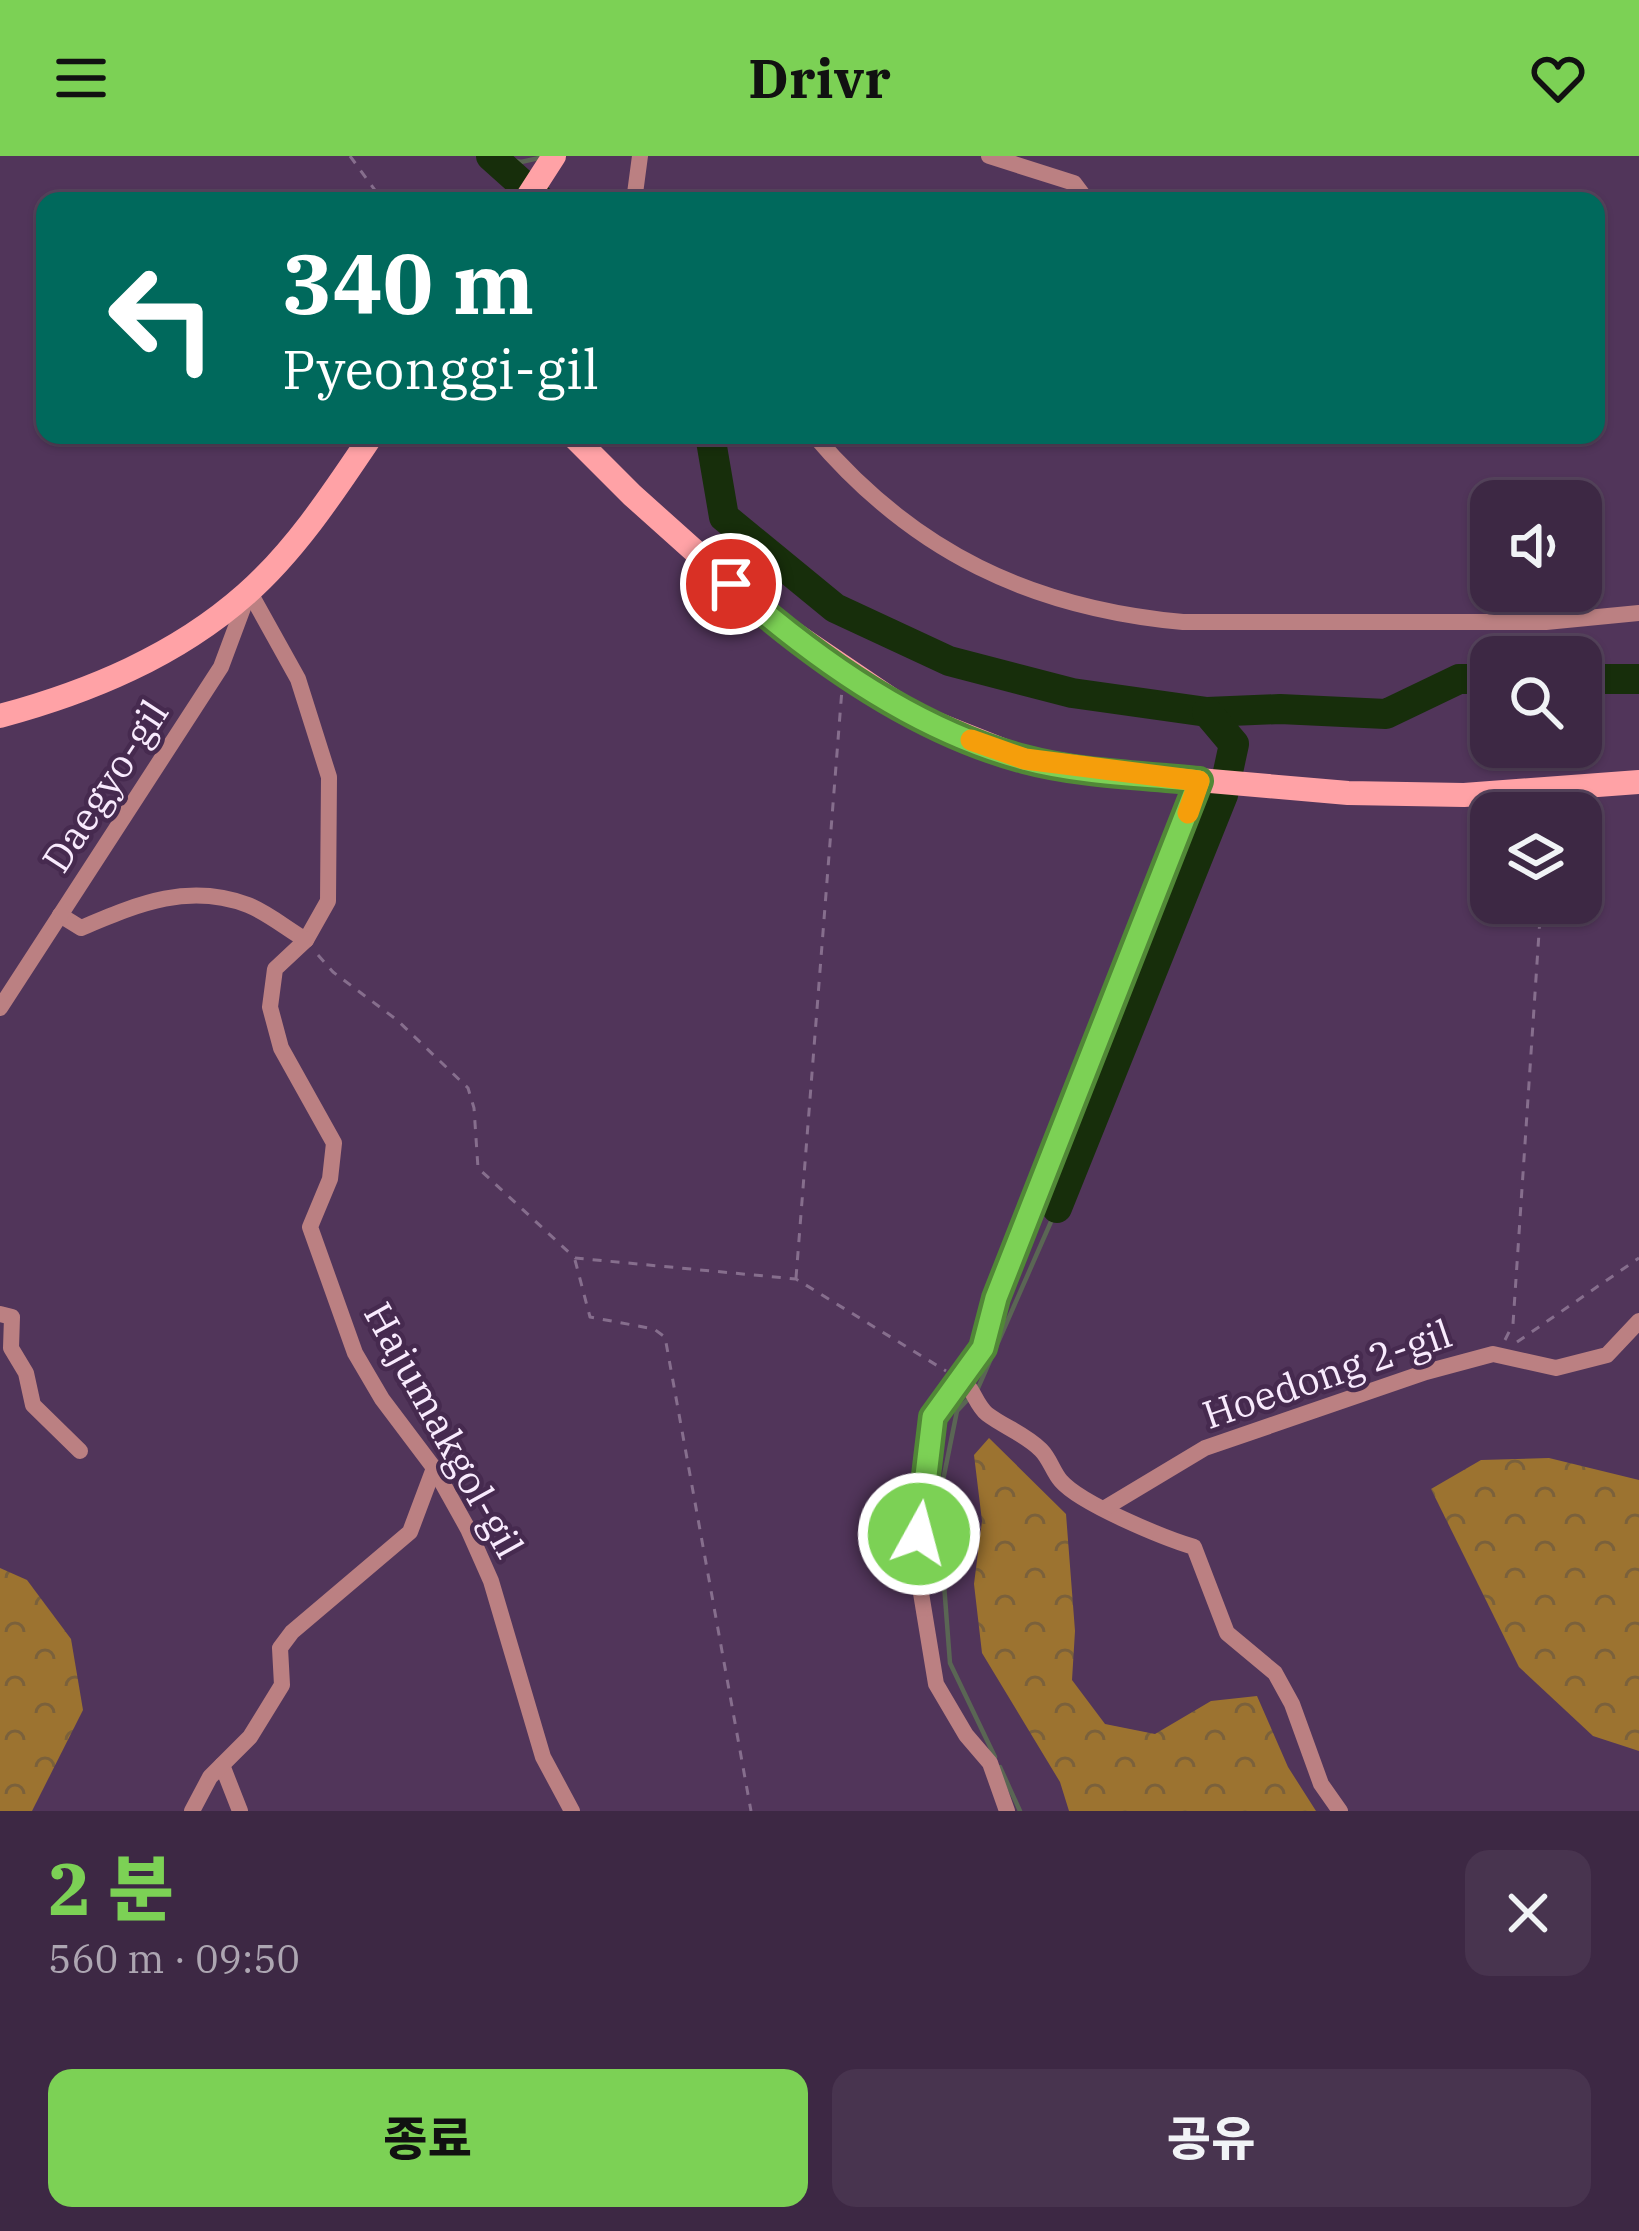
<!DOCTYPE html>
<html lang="ko">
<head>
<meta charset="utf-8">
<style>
  :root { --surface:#3d2844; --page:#48344f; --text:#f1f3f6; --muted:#ada6b2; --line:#56445d; --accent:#7cd155 }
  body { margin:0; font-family:"IBM Plex Serif","Noto Sans KR",serif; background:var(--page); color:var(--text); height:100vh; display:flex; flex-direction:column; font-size:45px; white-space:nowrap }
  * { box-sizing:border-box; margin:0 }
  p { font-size:39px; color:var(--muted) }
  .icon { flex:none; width:66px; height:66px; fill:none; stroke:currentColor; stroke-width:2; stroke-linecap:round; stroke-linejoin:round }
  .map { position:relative; height:1655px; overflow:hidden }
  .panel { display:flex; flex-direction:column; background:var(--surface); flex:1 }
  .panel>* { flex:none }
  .banner { position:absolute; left:36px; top:36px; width:1569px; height:252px; border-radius:24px; box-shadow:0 3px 9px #0004,0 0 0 3px var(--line); background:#00695c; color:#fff; overflow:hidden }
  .fabs { position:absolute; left:1470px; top:324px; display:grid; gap:24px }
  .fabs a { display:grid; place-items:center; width:132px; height:132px; border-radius:24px; background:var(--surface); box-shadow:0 3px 9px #0004,0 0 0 3px var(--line); font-size:60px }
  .pin { position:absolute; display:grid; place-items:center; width:102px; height:102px; color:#fff; margin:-51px; border:6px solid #fff; border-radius:50%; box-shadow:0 3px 12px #0007 }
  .me { position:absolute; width:132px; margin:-66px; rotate:7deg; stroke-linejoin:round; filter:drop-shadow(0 0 9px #0008) }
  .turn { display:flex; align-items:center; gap:42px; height:252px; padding:0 48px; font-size:54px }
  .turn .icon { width:156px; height:156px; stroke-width:2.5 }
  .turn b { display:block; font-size:84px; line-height:102px }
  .round { display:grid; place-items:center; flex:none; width:126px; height:126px; border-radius:24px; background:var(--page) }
  .summary { display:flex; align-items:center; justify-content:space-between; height:204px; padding:0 48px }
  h1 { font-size:72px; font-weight:800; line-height:90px; color:var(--accent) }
  .action { display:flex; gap:24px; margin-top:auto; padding:24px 48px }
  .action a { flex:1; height:138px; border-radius:24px; background:var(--accent); color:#111; font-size:48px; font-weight:800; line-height:138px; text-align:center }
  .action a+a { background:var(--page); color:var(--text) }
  header { display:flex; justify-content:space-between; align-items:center; height:156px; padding:0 48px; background:var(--accent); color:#111; font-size:54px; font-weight:800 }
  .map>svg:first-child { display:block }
  .forest { fill:url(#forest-crowns) }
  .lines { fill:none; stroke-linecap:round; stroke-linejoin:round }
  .stream { stroke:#5a6654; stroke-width:4.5 }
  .river { stroke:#172e0b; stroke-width:30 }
  .path { stroke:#866e8d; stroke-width:3; stroke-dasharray:9 9; stroke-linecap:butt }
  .minor { stroke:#bb8082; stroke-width:16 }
  .secondary { stroke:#ffa2a6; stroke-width:24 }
  .route-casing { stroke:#518837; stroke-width:30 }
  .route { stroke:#7cd155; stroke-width:21 }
  .slow { stroke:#f59e0b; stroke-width:21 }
  .labels { text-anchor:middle; stroke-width:9; stroke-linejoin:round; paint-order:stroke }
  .street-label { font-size:39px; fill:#f8eafd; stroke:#462a4f }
</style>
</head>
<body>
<header><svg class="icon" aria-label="menu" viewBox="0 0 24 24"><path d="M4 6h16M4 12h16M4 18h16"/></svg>Drivr<svg class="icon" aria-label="heart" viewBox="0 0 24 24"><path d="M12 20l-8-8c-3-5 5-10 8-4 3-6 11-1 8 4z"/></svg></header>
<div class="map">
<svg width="1639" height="1655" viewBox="0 0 1639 1655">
  <defs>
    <pattern id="forest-crowns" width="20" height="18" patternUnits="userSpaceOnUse" patternTransform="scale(3)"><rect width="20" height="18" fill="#9c7330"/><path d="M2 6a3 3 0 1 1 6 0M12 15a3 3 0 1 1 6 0" fill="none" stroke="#7b613b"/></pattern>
  </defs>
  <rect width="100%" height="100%" fill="#51355a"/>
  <g class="forest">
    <polygon points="989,1282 1066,1358 1075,1475 1072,1524 1105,1568 1155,1578 1211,1545 1257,1540 1288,1611 1316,1655 1069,1655 1060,1626 982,1497 974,1428 982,1365 974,1299"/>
    <polygon points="1549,1302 1639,1324 1639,1595 1593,1580 1519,1511 1431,1333 1481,1304"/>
    <polygon points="0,1412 27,1424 71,1483 83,1554 32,1655 0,1655"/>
  </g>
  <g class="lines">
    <g class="stream">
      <polyline points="492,0 521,6 539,2"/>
      <polyline points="978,1232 1057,1052"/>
      <polyline points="971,1240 957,1255 938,1349 950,1507 995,1601"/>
      <polyline points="1000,1611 1020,1655"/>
    </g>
    <g class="river">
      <polyline points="491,0 541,45"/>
      <polyline points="710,279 724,361 835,452 949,505 1072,537 1207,556 1280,553 1386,558 1459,523 1491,523"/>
      <polyline points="1581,523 1639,523"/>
      <polyline points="1057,1052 1223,639 1234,588 1207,556"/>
    </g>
    <g class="path">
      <polyline points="350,0 383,45"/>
      <polyline points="318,799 333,816 397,864 468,932 474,952 478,1012 575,1102 796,1123 946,1215"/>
      <polyline points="575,1104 590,1161 654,1173 665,1181 751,1655"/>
      <polyline points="796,1122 842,533"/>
      <polyline points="1505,1184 1513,1168 1541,747"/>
      <polyline points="1517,1186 1639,1102"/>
    </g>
    <g class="minor">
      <polyline points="989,0 1074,27 1083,39"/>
      <polyline points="634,45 640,0"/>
      <path d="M814,279C913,396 1031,452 1183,466H1546L1639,457"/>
      <polyline points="249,435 298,523 329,621 328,745 306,784"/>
      <path d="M60,759L81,772C136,749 187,726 248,749C268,757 287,773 306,784L275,813L270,851L281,892L334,987L330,1023L310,1071L355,1197L382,1243L434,1312L468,1373L491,1425L543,1601L572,1655"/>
      <polyline points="0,852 221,511 249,436"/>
      <polyline points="0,1158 12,1161 11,1192 26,1217 33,1249 80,1295"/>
      <path d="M959,1223C974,1230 974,1247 987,1258C1004,1271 1025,1278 1041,1294C1050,1303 1053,1316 1061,1325C1081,1348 1164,1382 1194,1391L1227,1477L1275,1517L1292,1548L1321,1628L1340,1655"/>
      <polyline points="1105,1352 1205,1292 1426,1216 1493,1198 1556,1212 1607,1199 1639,1165"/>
      <polyline points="222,1609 240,1655"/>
      <polyline points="192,1655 210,1621 250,1581 282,1529 280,1492 292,1476 410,1376 434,1312"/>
      <polyline points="1007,1655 990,1607 966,1579 936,1528 919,1425 919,1378 933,1261 983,1192 996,1142 1199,625"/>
    </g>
    <g class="secondary">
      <polyline points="525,45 554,0"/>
      <polyline points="572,279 632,339 765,458 914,559 1025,603 1119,617 1348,637 1464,639 1639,626"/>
      <path d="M0,560C89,536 176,500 246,438C296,394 335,334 372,279"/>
    </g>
  </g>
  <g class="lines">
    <defs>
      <path id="route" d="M731,428C814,502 915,574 1024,603C1080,618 1142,619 1199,625L996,1142L983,1192L933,1261L919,1378"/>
    </defs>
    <use href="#route" class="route-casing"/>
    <use href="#route" class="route"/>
    <polyline class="slow" points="971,584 1025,603 1199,625 1188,657"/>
  </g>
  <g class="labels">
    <g class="street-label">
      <text transform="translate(105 630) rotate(-57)" y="14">Daegyo-gil</text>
      <text transform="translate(1327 1218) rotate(-19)" y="14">Hoedong 2-gil</text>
      <text transform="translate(444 1274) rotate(61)" y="14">Hajumakgol-gil</text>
    </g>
  </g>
</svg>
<div class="fabs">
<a><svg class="icon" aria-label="sound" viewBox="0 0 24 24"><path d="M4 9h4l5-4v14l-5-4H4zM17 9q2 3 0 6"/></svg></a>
<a><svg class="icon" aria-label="search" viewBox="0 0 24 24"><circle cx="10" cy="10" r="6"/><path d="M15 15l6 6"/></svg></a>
<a><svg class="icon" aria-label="layers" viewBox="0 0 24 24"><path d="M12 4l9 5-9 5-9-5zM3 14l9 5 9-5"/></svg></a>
</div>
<div class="pin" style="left:731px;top:428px;background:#d93025"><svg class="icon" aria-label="arrive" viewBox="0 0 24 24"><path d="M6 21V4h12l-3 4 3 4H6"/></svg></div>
<svg class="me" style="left:919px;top:1378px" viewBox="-20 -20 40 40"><circle r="17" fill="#7cd155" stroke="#fff" stroke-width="3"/><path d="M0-11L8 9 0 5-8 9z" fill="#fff"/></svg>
<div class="banner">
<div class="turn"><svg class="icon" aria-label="left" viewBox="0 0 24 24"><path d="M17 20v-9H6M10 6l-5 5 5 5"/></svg><div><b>340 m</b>Pyeonggi-gil</div></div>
</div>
</div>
<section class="panel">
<div class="summary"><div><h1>2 분</h1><p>560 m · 09:50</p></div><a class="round"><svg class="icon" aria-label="close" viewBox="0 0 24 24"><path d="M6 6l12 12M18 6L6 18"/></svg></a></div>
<div class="action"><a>종료</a><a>공유</a></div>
</section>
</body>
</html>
